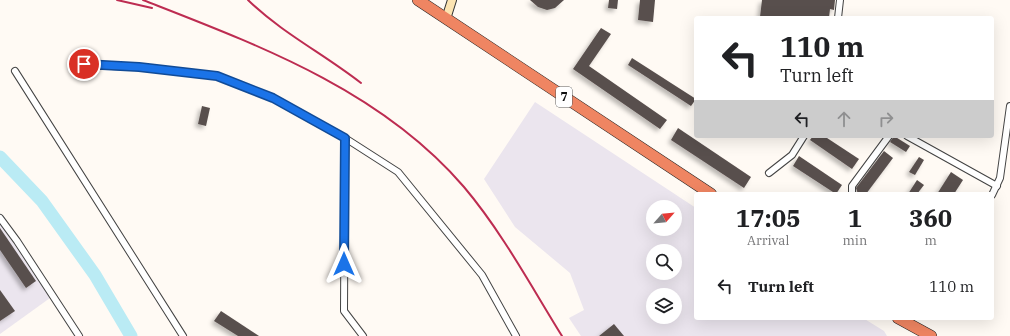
<!DOCTYPE html>
<html lang="en">
<head>
<meta charset="utf-8">
<style>
  :root { --surface:#fff; --page:#f6f6f6; --text:#202124; --muted:#757577 }
  body { margin:0; font-family:"IBM Plex Serif",serif; background:var(--page); color:var(--text); height:100vh; display:flex; flex-direction:column; font-size:15px; white-space:nowrap }
  * { box-sizing:border-box; margin:0 }
  p { font-size:13px; color:var(--muted) }
  .icon { flex:none; width:22px; height:22px; fill:none; stroke:currentColor; stroke-width:2; stroke-linecap:round; stroke-linejoin:round }
  .map { position:relative; flex:1; overflow:hidden }
  .side { position:absolute; left:694px; top:192px; width:300px; height:128px; display:flex; flex-direction:column; background:var(--surface); border-radius:4px; box-shadow:0 4px 16px #0002 }
  .side>* { flex:none }
  .banner { position:absolute; left:694px; top:16px; width:300px; height:122px; border-radius:4px; box-shadow:0 4px 16px #0002; background:#fff; color:var(--text); overflow:hidden }
  .needle { width:26px; rotate:63deg }
  .buttons { position:absolute; left:646px; top:200px; display:grid; gap:8px }
  .buttons a { display:grid; place-items:center; width:36px; height:36px; border-radius:50%; background:var(--surface); box-shadow:0 4px 16px #0002; font-size:20px }
  .pin { position:absolute; display:grid; place-items:center; width:34px; height:34px; color:#fff; margin:-17px; border:2px solid #fff; border-radius:50%; box-shadow:0 1px 4px #0007 }
  .me { position:absolute; width:44px; margin:-22px; rotate:0deg; stroke-linejoin:round; filter:drop-shadow(0 0 3px #0008) }
  .turn { display:flex; align-items:center; gap:14px; height:84px; padding:0 20px; font-size:18px }
  .turn .icon { width:52px; height:52px; stroke-width:2.5 }
  .turn b { display:block; font-size:28px; line-height:34px }
  .lanes { display:flex; align-items:center; height:38px; padding:0 20px; background:#0003; justify-content:center; gap:20px; direction:ltr }
  .lanes .off { opacity:.35 }
  .eta { display:flex; justify-content:space-evenly; align-items:center; height:68px; text-align:center }
  .eta b { font-size:24px; font-weight:800; line-height:28px }
  ul { padding:0; list-style:none }
  li { display:flex; align-items:center; gap:12px; height:52px; padding:0 20px }
  li div { flex:1 }
  li b { display:block; font-size:15px }
  li em { font-style:normal }
  .map>svg:first-child { display:block }
  .industrial { fill:#ebe5ee; fill-rule:evenodd }
  .lines { fill:none; stroke-linecap:round; stroke-linejoin:round }
  .river { stroke:#baebf4; stroke-width:13 }
  .building { fill:#594f4d; filter:url(#shadow) }
  .street-casing { stroke:#434343; stroke-width:8 }
  .secondary-casing { stroke:#323232; stroke-width:10 }
  .highway-casing { stroke:#212121; stroke-width:12 }
  .street { stroke:#fff; stroke-width:6 }
  .secondary { stroke:#fce4b2; stroke-width:8 }
  .highway { stroke:#ef8562; stroke-width:11 }
  .rail { stroke:#bd2c51; stroke-width:2 }
  .route-casing { stroke:#114b97; stroke-width:10 }
  .route { stroke:#1a73e8; stroke-width:7 }
  .labels { text-anchor:middle; stroke-width:4; stroke-linejoin:round; paint-order:stroke }
  .shield { fill:#fff; stroke:#585858; stroke-width:1 }
  .shield-label { font-size:12px; font-weight:bold; fill:#101010 }
</style>
</head>
<body>
<div class="map">
<svg width="1010" height="336" viewBox="0 0 1010 336">
  <defs>
    <filter id="shadow"><feDropShadow dx="-3" dy="3" stdDeviation="2" flood-color="#0004"/></filter>
  </defs>
  <rect width="100%" height="100%" fill="#fffaf4"/>
  <g class="industrial">
    <path d="M535,102L696,208V318H863L884,331L887,336H581L569,318L584,310L570,273L515,227L484,179ZM653,207H675V229H653ZM653,251H675V273H653ZM653,295H675V317H653Z"/>
    <polygon points="0,223 50,298 0,334"/>
  </g>
  <g class="lines">
    <polyline class="river" points="0,157 42,201 95,275 131,336"/>
  </g>
  <g class="building">
    <polygon points="530,0 564,0 555,8 547,10 538,7"/>
    <polygon points="609,0 618,0 617,9 608,8"/>
    <polygon points="640,0 655,0 653,22 638,20"/>
    <polygon points="762,0 835,0 834,10 830,9 829,18 760,17"/>
    <polygon points="601,28 611,34 589,66 667,120 660,129 573,69"/>
    <polygon points="632,58 696,99 691,106 628,65"/>
    <polygon points="202,106 210,108 206,126 198,124"/>
    <polygon points="678,128 751,177 744,188 671,140"/>
    <polygon points="813,136 824,136 859,159 852,169 810,140"/>
    <polygon points="894,136 910,146 906,152 890,142"/>
    <polygon points="884,151 893,158 866,194 858,194 856,188"/>
    <polygon points="799,156 842,185 836,194 793,166"/>
    <polygon points="919,157 924,160 915,175 909,172"/>
    <polygon points="951,172 963,180 954,194 937,194"/>
    <polygon points="917,180 924,185 917,194 908,194"/>
    <polygon points="0,228 36,281 26,288 0,250"/>
    <polygon points="0,290 15,311 0,321"/>
    <polygon points="221,311 259,336 238,336 214,321"/>
    <polygon points="614,324 624,336 599,336"/>
  </g>
  <g class="lines">
    <defs>
      <g id="street">
        <polyline points="838,18 840,0"/>
        <polyline points="84,65 139,67 217,76 273,98 345,138 398,172 482,275 516,336"/>
        <polyline points="15,71 183,336"/>
        <polyline points="907,136 997,186"/>
        <polyline points="345,138 344,311 363,336"/>
        <polyline points="769,173 792,155 804,136"/>
        <polyline points="852,194 852,186 889,136"/>
        <polyline points="992,195 1000,178 1010,106"/>
        <polyline points="0,218 17,241 79,336"/>
      </g>
      <polyline id="secondary" points="446,19 452,0"/>
      <g id="highway">
        <polyline points="418,0 711,194"/>
        <polyline points="898,318 931,336"/>
      </g>
    </defs>
    <use href="#street" class="street-casing"/>
    <use href="#secondary" class="secondary-casing"/>
    <use href="#highway" class="highway-casing"/>
    <use href="#street" class="street"/>
    <use href="#secondary" class="secondary"/>
    <use href="#highway" class="highway"/>
    <g class="rail">
      <polyline points="117,0 152,8"/>
      <path d="M143,0C258,45 381,90 464,187C502,232 531,286 562,336"/>
      <path d="M248,0C282,33 324,54 361,83"/>
    </g>
  </g>
  <g class="lines">
    <defs>
      <polyline id="route" points="84,64 139,67 217,76 273,98 345,138 344,264"/>
    </defs>
    <use href="#route" class="route-casing"/>
    <use href="#route" class="route"/>
  </g>
  <g class="labels">
    <rect class="shield" x="556" y="87" width="16" height="20" rx="3"/>
    <g class="shield-label">
      <text x="564" y="101">7</text>
    </g>
  </g>
</svg>
<div class="buttons">
<a><svg class="needle" viewBox="-14 -14 28 28"><path d="M0-13l5 13h-10z" fill="#e53935"/><path d="M0 13l5-13h-10z" fill="#757577"/></svg></a>
<a><svg class="icon" aria-label="search" viewBox="0 0 24 24"><circle cx="10" cy="10" r="6"/><path d="M15 15l6 6"/></svg></a>
<a><svg class="icon" aria-label="layers" viewBox="0 0 24 24"><path d="M12 4l9 5-9 5-9-5zM3 14l9 5 9-5"/></svg></a>
</div>
<div class="pin" style="left:84px;top:64px;background:#d93025"><svg class="icon" aria-label="arrive" viewBox="0 0 24 24"><path d="M6 21V4h12l-3 4 3 4H6"/></svg></div>
<svg class="me" style="left:344px;top:264px" viewBox="-20 -20 40 40"><path d="M0-17L14 15 0 8-14 15z" fill="#1a73e8" stroke="#fff" stroke-width="4"/></svg>
<div class="banner">
<div class="turn"><svg class="icon" aria-label="left" viewBox="0 0 24 24"><path d="M17 20v-9H6M10 6l-5 5 5 5"/></svg><div><b>110 m</b>Turn left</div></div>
<div class="lanes"><svg class="icon" aria-label="left" viewBox="0 0 24 24"><path d="M17 20v-9H6M10 6l-5 5 5 5"/></svg><svg class="icon off" aria-label="ahead" viewBox="0 0 24 24"><path d="M12 20V5M6 11l6-6 6 6"/></svg><svg class="icon off" aria-label="right" viewBox="0 0 24 24"><path d="M7 20v-9h11M14 6l5 5-5 5"/></svg></div>
</div>
<section class="side">
<div class="eta">
<div><b>17:05</b><p>Arrival</p></div>
<div><b>1</b><p>min</p></div>
<div><b>360</b><p>m</p></div>
</div>
<ul>
<li><svg class="icon" aria-label="left" viewBox="0 0 24 24"><path d="M17 20v-9H6M10 6l-5 5 5 5"/></svg><div><b>Turn left</b></div><em>110 m</em></li>
</ul>
</section>
</div>
</body>
</html>
